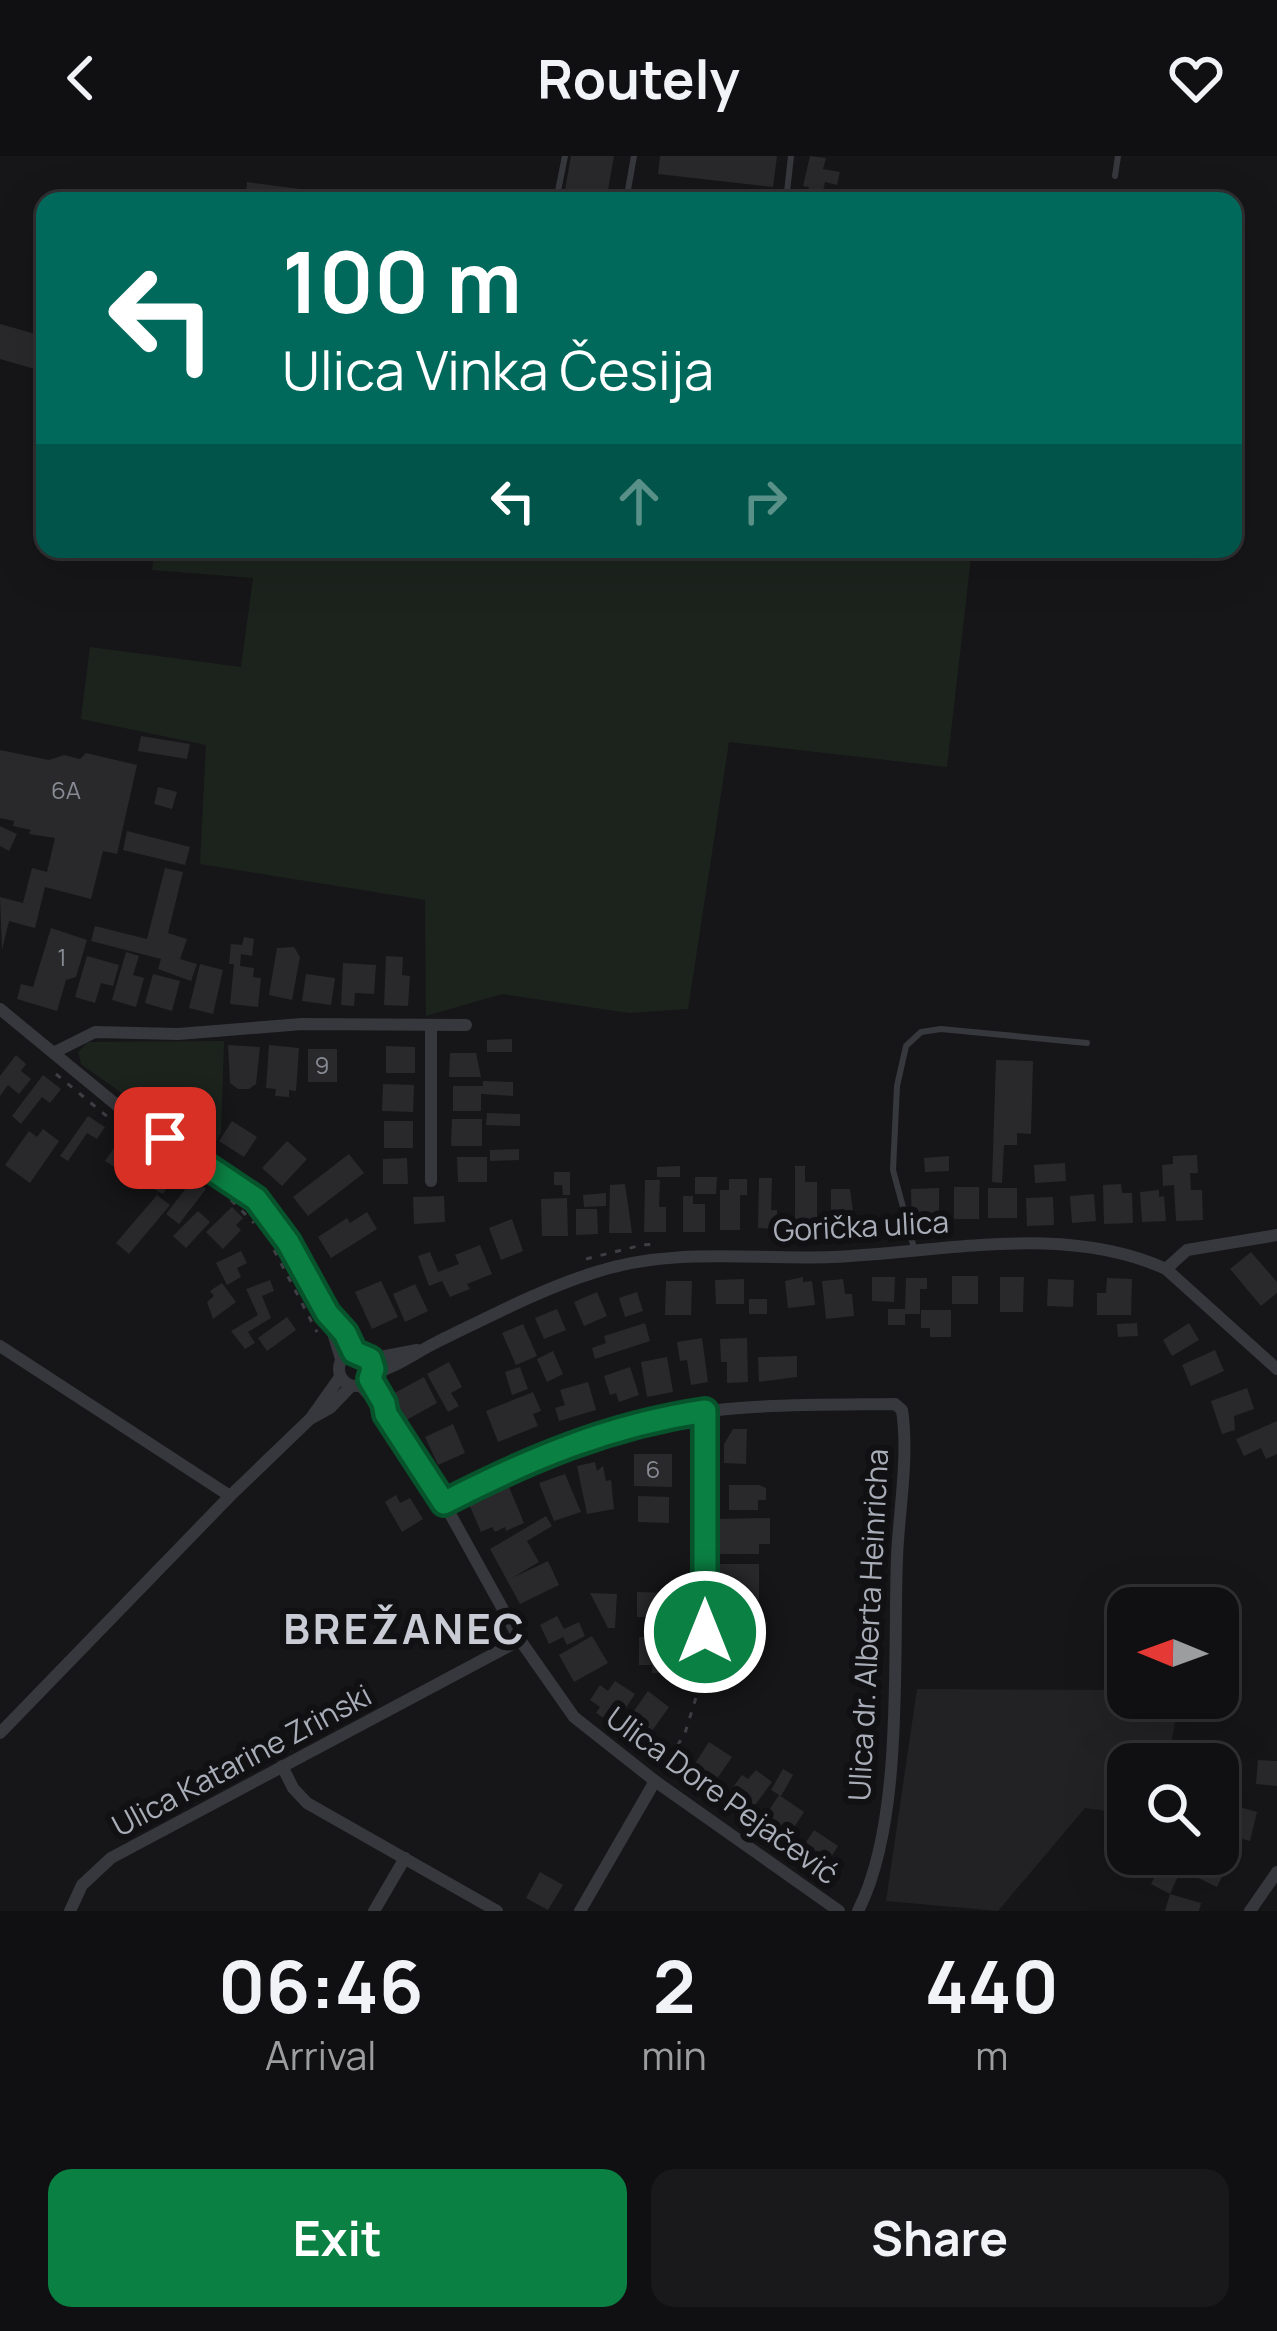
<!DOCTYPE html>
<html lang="en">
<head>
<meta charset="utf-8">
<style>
  :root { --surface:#101012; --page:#19191b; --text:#f1f3f6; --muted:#9c9d9f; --line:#303032; --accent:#0b8043 }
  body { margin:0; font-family:Manrope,sans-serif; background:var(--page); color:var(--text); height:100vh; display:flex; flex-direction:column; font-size:45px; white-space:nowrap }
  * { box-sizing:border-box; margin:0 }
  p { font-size:39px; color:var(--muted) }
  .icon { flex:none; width:66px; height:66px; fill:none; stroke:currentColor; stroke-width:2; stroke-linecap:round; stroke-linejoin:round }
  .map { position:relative; height:1755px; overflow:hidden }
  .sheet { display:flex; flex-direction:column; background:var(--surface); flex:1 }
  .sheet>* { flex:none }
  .hud { position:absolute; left:36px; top:36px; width:1206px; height:366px; border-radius:24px; box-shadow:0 12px 48px #0002,0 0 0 3px var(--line); background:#00695c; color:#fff; overflow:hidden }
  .needle { width:78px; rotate:271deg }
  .controls { position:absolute; left:1107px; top:1431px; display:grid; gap:24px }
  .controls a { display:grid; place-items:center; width:132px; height:132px; border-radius:24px; background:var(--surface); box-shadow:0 12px 48px #0002,0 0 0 3px var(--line); font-size:60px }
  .pin { position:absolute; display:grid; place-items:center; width:102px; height:102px; color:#fff; margin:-51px; border-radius:24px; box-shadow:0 6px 18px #0006 }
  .me { position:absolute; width:132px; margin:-66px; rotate:0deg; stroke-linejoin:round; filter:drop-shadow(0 0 9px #0008) }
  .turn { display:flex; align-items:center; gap:42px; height:252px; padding:0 48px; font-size:54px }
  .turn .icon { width:156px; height:156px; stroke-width:2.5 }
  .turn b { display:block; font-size:84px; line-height:102px }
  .lanes { display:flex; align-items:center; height:114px; padding:0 48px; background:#0003; justify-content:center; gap:60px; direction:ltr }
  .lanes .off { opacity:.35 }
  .eta { display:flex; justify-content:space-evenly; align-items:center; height:204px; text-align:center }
  .eta b { font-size:72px; font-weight:700; line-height:84px }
  .cta { display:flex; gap:24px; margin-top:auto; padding:24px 48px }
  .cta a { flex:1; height:138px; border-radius:24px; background:var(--accent); color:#fff; font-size:48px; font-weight:700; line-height:138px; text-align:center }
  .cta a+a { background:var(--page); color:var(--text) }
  header { display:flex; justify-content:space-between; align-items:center; height:156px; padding:0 48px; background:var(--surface); font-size:54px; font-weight:700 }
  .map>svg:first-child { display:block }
  .built { fill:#222225 }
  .green { fill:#1c231d }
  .building { fill:#29292c }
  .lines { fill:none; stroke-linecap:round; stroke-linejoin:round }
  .path { stroke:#3d3f44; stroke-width:3; stroke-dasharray:6 9; stroke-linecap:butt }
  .lane { stroke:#37383d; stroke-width:6 }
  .street { stroke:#37383d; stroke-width:12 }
  .route-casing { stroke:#07532c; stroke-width:30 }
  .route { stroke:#0b8043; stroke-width:21 }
  .labels { text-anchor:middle; stroke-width:12; stroke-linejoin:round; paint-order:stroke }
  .number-label { font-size:24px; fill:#888b94 }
  .street-label { font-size:30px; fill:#a8adb8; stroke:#111113 }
  .district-label { font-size:42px; font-weight:bold; letter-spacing:3px; fill:#c9ccd4; stroke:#111113 }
</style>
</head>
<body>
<header><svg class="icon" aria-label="back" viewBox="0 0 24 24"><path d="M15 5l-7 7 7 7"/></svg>Routely<svg class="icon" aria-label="heart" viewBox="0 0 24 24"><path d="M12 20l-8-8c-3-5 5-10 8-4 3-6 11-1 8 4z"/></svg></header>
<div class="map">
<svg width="1277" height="1755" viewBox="0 0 1277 1755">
  <rect width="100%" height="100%" fill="#161618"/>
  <polygon class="built" points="917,1533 1128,1534 1128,1542 1179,1542 1168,1608 1128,1608 1128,1658 1085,1652 998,1755 886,1745"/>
  <g class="green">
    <polygon points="155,393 972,393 947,611 729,586 688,853 629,857 502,838 426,860 425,744 200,708 206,589 81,563 90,491 241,511 253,422 152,414"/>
    <polygon points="224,885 221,977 208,999 81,908 78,896 88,886"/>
  </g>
  <g class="building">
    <polygon points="571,0 614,0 606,45 563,45"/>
    <polygon points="660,0 777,0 773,31 658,18"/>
    <polygon points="810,0 826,2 823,13 840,16 837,29 825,26 822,40 808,37 809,31 803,30"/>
    <polygon points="247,26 369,42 369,45 245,45"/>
    <polygon points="0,168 39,179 36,187 45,190 45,216 0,203"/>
    <polygon points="141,580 190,588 187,603 138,595"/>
    <polygon points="0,594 49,604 64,599 80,603 86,597 137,609 117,698 103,695 91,743 45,731 35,772 9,765 2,794 0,741 23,747 32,712 47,716 55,682 29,678 31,674 13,670 14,665 0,662"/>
    <polygon points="158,631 177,636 172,653 154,648"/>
    <polygon points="0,670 17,678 9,695 0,690"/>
    <polygon points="127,675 190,691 185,709 123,694"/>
    <polygon points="165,712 183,716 168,777 187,783 180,803 197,808 191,825 158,813 161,803 91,785 95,770 147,783"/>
    <polygon points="51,772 87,784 76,821 66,824 57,855 17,843 21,828 33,831"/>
    <polygon points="244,781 254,783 252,800 241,798 240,810 254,812 253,821 261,822 258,851 230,848 234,808 229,808 231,788 242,789"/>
    <polygon points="294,791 300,801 292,844 269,839 277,792"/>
    <polygon points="126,796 139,800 133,819 144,822 136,851 112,844"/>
    <polygon points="87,800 119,809 113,830 101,827 95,847 75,841"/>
    <polygon points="386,800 403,801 402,819 410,820 408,850 384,849"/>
    <polygon points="343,807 376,809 374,838 355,837 354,850 341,849"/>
    <polygon points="200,808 223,814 213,858 189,852"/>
    <polygon points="153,818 180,825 172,855 145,847"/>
    <polygon points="306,818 335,822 331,849 302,845"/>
    <polygon points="512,883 512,896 487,896 487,884"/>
    <polygon points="228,889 260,891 256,928 249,933 238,933 230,927"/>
    <polygon points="269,889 299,892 296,935 289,934 289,941 275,940 276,933 266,932"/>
    <polygon points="386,890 415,891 415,917 386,917"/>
    <rect x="308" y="893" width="29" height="33"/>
    <polygon points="450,897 476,897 481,921 449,921"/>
    <polygon points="16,899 26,908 21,915 31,923 19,938 8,929 0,940 0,920"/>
    <polygon points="996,904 1033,905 1031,978 1017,977 1017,989 1004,989 1002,1027 992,1026"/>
    <polygon points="43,919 61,933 50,947 42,941 21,968 12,960"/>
    <polygon points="483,925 513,926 513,940 481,938 481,955 453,955 453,930 483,930"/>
    <polygon points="383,928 414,929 413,956 382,955"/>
    <polygon points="487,957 520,958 520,970 486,969"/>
    <polygon points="88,960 105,971 97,983 87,977 68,1005 60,1000"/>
    <polygon points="452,963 482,963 482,990 451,990"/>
    <polygon points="232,965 257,981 244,1001 219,985"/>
    <rect x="384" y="965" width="29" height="27"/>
    <polygon points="43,973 59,985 30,1027 5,1009 29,975 37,981"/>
    <polygon points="121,982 143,996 128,1020 105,1005"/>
    <polygon points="287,985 307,1003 282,1030 262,1012"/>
    <polygon points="519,993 519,1004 490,1005 490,994"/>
    <polygon points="349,998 364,1017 308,1060 293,1041"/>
    <polygon points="1197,999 1198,1017 1190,1017 1191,1034 1202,1034 1203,1064 1176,1065 1174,1029 1163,1030 1162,1009 1173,1008 1173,1000"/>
    <polygon points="949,1000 949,1015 925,1016 924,1002"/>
    <polygon points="457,1001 487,1001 487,1026 458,1026"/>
    <polygon points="407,1002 408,1028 383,1028 383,1003"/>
    <polygon points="151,1006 174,1019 163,1038 140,1025"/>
    <polygon points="1065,1007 1066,1025 1035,1027 1034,1009"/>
    <polygon points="680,1010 680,1021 657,1021 657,1011"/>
    <polygon points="795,1010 805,1010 805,1026 817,1026 817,1072 795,1072"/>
    <polygon points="554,1016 570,1016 570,1039 563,1039 562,1029 554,1029"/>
    <polygon points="695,1021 717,1021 716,1038 695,1038"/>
    <polygon points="759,1022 772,1022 771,1054 777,1054 777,1073 758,1072"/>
    <polygon points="193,1023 206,1033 179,1068 166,1058"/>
    <polygon points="729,1023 747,1023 747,1039 740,1039 740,1074 720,1074 720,1034 729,1034"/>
    <polygon points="645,1024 660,1024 659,1051 666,1051 666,1076 644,1076"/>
    <polygon points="625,1028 632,1077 609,1077 610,1029"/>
    <polygon points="1121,1028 1122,1037 1132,1037 1133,1067 1104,1068 1103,1029"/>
    <rect x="954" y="1031" width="25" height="32"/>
    <polygon points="939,1032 939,1069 912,1070 911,1033"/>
    <rect x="988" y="1032" width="29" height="30"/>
    <polygon points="831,1033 850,1033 855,1071 831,1071"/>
    <polygon points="1159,1034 1159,1041 1164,1040 1166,1065 1142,1066 1140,1036"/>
    <polygon points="606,1037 606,1050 584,1051 583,1039"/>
    <polygon points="1094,1038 1096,1065 1072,1067 1070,1040"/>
    <polygon points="157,1039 170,1049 129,1098 116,1087"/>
    <polygon points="444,1040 445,1066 414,1068 413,1041"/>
    <polygon points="683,1040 693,1040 693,1048 705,1048 705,1076 683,1076"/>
    <polygon points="1053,1041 1054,1069 1027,1070 1026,1042"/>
    <polygon points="567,1042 568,1080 542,1080 541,1043"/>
    <polygon points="232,1051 243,1062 236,1069 241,1074 223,1093 206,1076"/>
    <polygon points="576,1053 597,1053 598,1078 576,1079"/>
    <polygon points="198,1055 210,1066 186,1092 173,1080"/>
    <polygon points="367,1056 377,1073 331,1102 318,1081 347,1062 350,1067"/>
    <polygon points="512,1063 523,1095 501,1104 489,1072"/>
    <polygon points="480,1089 492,1118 467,1128 470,1133 450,1141 442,1125 429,1130 418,1100 430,1096 438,1116 459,1108 455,1099"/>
    <polygon points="241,1095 247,1107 237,1112 241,1121 227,1129 216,1107"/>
    <polygon points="1251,1096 1277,1126 1277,1137 1261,1150 1230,1113"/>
    <rect x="952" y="1120" width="26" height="28"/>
    <polygon points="803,1121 803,1126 812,1125 815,1149 788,1152 785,1125"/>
    <polygon points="872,1121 895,1121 894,1146 872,1145"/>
    <polygon points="1000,1121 1024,1121 1023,1156 1000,1156"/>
    <polygon points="906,1122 927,1122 927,1133 920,1133 920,1158 905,1158 905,1169 888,1169 888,1153 905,1153"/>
    <polygon points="1107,1122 1132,1123 1131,1159 1097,1159 1097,1137 1106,1137"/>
    <polygon points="744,1123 744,1148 716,1148 715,1124"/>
    <polygon points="843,1123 845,1138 852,1138 854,1160 826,1163 822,1125"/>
    <polygon points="1048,1123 1074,1124 1073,1151 1047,1150"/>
    <polygon points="270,1124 274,1135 262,1140 271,1162 248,1176 255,1187 245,1193 231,1175 258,1159 246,1133"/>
    <polygon points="381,1125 398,1161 372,1173 355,1136"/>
    <polygon points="666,1125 692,1125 691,1159 665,1159"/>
    <polygon points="222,1127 236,1146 213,1163 207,1146 214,1140 210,1135"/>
    <polygon points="415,1128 428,1155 405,1166 393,1138"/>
    <polygon points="597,1136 607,1160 584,1170 574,1146"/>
    <polygon points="637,1136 643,1155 625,1161 619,1142"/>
    <rect x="749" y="1143" width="18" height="15"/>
    <polygon points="557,1153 566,1174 544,1183 535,1162"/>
    <polygon points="921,1154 951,1154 951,1181 930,1181 930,1172 921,1172"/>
    <polygon points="287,1161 296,1174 267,1195 258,1182"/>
    <polygon points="645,1167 650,1185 595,1203 592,1192 606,1187 604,1180"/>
    <polygon points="1137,1167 1138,1180 1118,1181 1117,1168"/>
    <polygon points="1189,1167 1199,1184 1172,1200 1163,1184"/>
    <polygon points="523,1168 537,1200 516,1209 502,1177"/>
    <polygon points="702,1182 708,1226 691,1229 687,1204 680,1205 677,1186"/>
    <polygon points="747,1182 748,1226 727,1227 727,1206 721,1206 720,1183"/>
    <polygon points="1215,1194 1224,1215 1191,1230 1182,1209"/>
    <polygon points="553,1195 563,1218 547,1226 537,1203"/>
    <polygon points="797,1200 797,1221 759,1226 758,1201"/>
    <polygon points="667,1201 673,1236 647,1241 641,1206"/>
    <polygon points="449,1206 462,1231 451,1237 459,1250 448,1256 427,1218"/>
    <polygon points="520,1211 528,1233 512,1239 505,1216"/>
    <polygon points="630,1211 639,1239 619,1246 616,1237 610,1239 604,1220"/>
    <polygon points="424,1221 437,1247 401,1267 387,1241"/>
    <polygon points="588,1226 596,1254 559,1265 555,1252 565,1249 560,1234"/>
    <polygon points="1247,1232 1254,1253 1234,1260 1235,1274 1222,1278 1211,1245"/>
    <polygon points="533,1236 541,1255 533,1258 538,1270 498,1286 486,1255"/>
    <polygon points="1277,1265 1277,1298 1266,1303 1261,1292 1244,1300 1236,1283"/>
    <polygon points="453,1268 465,1297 438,1309 425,1281"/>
    <polygon points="733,1273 747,1273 746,1308 724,1307 724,1288"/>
    <polygon points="634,1298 672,1298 672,1331 634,1330"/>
    <polygon points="595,1306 597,1315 603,1310 606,1325 611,1324 614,1353 587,1358 577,1310"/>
    <polygon points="565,1318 581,1356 554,1365 539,1327"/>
    <polygon points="729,1329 759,1329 766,1332 766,1344 758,1344 758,1354 729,1354"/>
    <polygon points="509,1331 524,1367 506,1375 505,1371 495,1376 492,1371 481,1376 469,1348"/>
    <polygon points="396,1339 400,1347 410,1342 423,1363 402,1376 385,1346"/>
    <polygon points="638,1340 669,1341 669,1367 638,1366"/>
    <polygon points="546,1360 552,1370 527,1385 539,1406 512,1422 548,1405 559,1429 520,1448 490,1393"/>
    <polygon points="770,1362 770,1388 759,1388 759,1398 719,1398 719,1363"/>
    <rect x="719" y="1408" width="40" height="36"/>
    <polygon points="637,1436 669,1437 669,1472 650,1472 650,1461 637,1461"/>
    <polygon points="590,1437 617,1438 615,1472 608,1472"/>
    <polygon points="723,1455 761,1456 761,1466 767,1466 761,1491 722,1490"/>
    <polygon points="557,1460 564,1473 579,1466 585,1480 567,1489 563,1481 549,1488 540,1469"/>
    <polygon points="592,1480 608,1507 574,1526 559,1499"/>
    <polygon points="639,1481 669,1481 669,1517 652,1517 652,1509 639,1509"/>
    <polygon points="615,1525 635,1538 618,1564 610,1559 607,1564 596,1557 600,1551 590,1544 600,1529 608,1535"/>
    <polygon points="648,1535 669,1551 649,1579 639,1572 635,1577 624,1569"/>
    <polygon points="709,1586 732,1601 714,1627 692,1612"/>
    <polygon points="1258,1604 1277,1605 1277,1630 1256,1628"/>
    <polygon points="783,1613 793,1619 781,1640 771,1634"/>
    <polygon points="756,1614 772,1626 750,1656 727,1639 742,1619 748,1623"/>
    <polygon points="1218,1627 1231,1630 1225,1653 1218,1651"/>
    <polygon points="779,1639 804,1656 787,1682 762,1665"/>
    <polygon points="1229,1648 1257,1656 1250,1685 1221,1677"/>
    <polygon points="814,1674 838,1690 824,1712 810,1702 805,1710 795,1703"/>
    <polygon points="1200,1698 1227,1710 1217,1731 1190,1718"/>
    <polygon points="1159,1712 1178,1720 1170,1738 1151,1728"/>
    <polygon points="540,1716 563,1729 548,1754 526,1742"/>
    <polygon points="1170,1738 1201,1747 1199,1755 1165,1755"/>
  </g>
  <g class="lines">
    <g class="path">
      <polyline points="56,918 109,962"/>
      <polyline points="231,1044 254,1067"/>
      <polyline points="274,1094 317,1176"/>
      <polyline points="586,1103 642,1089 659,1088"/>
      <polyline points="662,1615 685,1577 699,1532"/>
    </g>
    <g class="lane">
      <polyline points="1115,20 1118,0"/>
      <polyline points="556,45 565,0"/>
      <polyline points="626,45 634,0"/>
      <polyline points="773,45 786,36"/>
      <polyline points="786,45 791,0"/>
      <polyline points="914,1092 893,1014 897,930 906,890 921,876 941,873 1087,887"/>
    </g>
    <g class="street">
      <polyline points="0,853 130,960 255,1043 302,1108 327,1157 341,1203"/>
      <polyline points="55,896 95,876 178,878 302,868 466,869"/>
      <polyline points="431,1025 431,872"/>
      <polyline points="1166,1113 1187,1094 1277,1079"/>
      <polyline points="328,1157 345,1177 354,1196"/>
      <polyline points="0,1190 230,1340"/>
      <circle cx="356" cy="1213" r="17"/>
      <polyline points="370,1203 417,1194"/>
      <path d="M372,1218C397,1211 415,1197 437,1186C489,1161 541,1133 596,1116C673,1091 753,1104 832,1101C940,1097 1063,1066 1166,1113L1277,1213"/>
      <polyline points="370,1223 384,1247 386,1258"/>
      <polyline points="361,1230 386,1258 444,1347 520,1484 574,1561 655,1625 839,1755"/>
      <polyline points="705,1255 705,1520"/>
      <polyline points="311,1262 340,1221"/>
      <path d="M444,1347C510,1313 575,1280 648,1265C728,1247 813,1249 895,1248L902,1254C909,1301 899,1354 897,1401C893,1503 904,1665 858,1755"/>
      <polyline points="0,1577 230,1340 310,1263 330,1252 351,1230"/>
      <polyline points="282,1610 293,1632 307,1647 497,1755"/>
      <polyline points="70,1755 82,1729 111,1702 520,1484"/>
      <polyline points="374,1755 405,1702"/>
      <polyline points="580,1755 655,1625"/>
      <polyline points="1250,1755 1277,1716"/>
    </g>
  </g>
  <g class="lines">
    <defs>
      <path id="route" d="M165,982L256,1043L288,1086L327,1157L345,1177L354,1196L370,1203L373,1213L370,1223L384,1247L386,1258L444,1347C529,1303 610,1269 705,1255V1476"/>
    </defs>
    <use href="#route" class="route-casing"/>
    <use href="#route" class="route"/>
  </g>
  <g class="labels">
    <g class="number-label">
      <text x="66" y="643">6A</text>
      <text x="62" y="810">1</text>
      <text x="322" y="918">9</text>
      <text x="653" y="1322">6</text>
    </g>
    <g class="street-label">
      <text transform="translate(861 1071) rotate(-3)" y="10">Gorička ulica</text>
      <text transform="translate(869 1469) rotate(-87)" y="10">Ulica dr. Alberta Heinricha</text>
      <text transform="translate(242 1605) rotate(-28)" y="10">Ulica Katarine Zrinski</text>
      <text transform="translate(722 1640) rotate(36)" y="10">Ulica Dore Pejačević</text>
    </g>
    <g class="district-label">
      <text x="405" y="1488">BREŽANEC</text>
    </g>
  </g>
</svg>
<div class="controls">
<a><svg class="needle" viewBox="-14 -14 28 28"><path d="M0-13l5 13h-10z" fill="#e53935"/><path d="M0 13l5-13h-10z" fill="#9c9d9f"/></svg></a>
<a><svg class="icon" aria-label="search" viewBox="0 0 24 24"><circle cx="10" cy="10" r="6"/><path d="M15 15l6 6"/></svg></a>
</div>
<div class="pin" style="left:165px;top:982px;background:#d93025"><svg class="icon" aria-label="arrive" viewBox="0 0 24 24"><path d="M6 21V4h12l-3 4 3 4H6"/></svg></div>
<svg class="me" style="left:705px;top:1476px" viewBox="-20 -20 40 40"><circle r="17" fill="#0b8043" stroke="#fff" stroke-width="3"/><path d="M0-11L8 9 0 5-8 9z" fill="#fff"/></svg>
<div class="hud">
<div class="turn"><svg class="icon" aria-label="left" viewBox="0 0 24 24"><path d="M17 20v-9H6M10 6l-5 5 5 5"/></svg><div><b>100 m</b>Ulica Vinka Česija</div></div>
<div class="lanes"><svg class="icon" aria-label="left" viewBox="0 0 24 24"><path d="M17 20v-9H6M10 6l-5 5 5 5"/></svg><svg class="icon off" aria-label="ahead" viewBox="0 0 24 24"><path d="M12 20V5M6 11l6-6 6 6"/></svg><svg class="icon off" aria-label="right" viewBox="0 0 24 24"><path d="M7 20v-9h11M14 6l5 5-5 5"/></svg></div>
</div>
</div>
<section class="sheet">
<div class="eta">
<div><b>06:46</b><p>Arrival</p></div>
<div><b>2</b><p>min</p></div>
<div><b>440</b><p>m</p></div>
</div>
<div class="cta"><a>Exit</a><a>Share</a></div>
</section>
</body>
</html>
